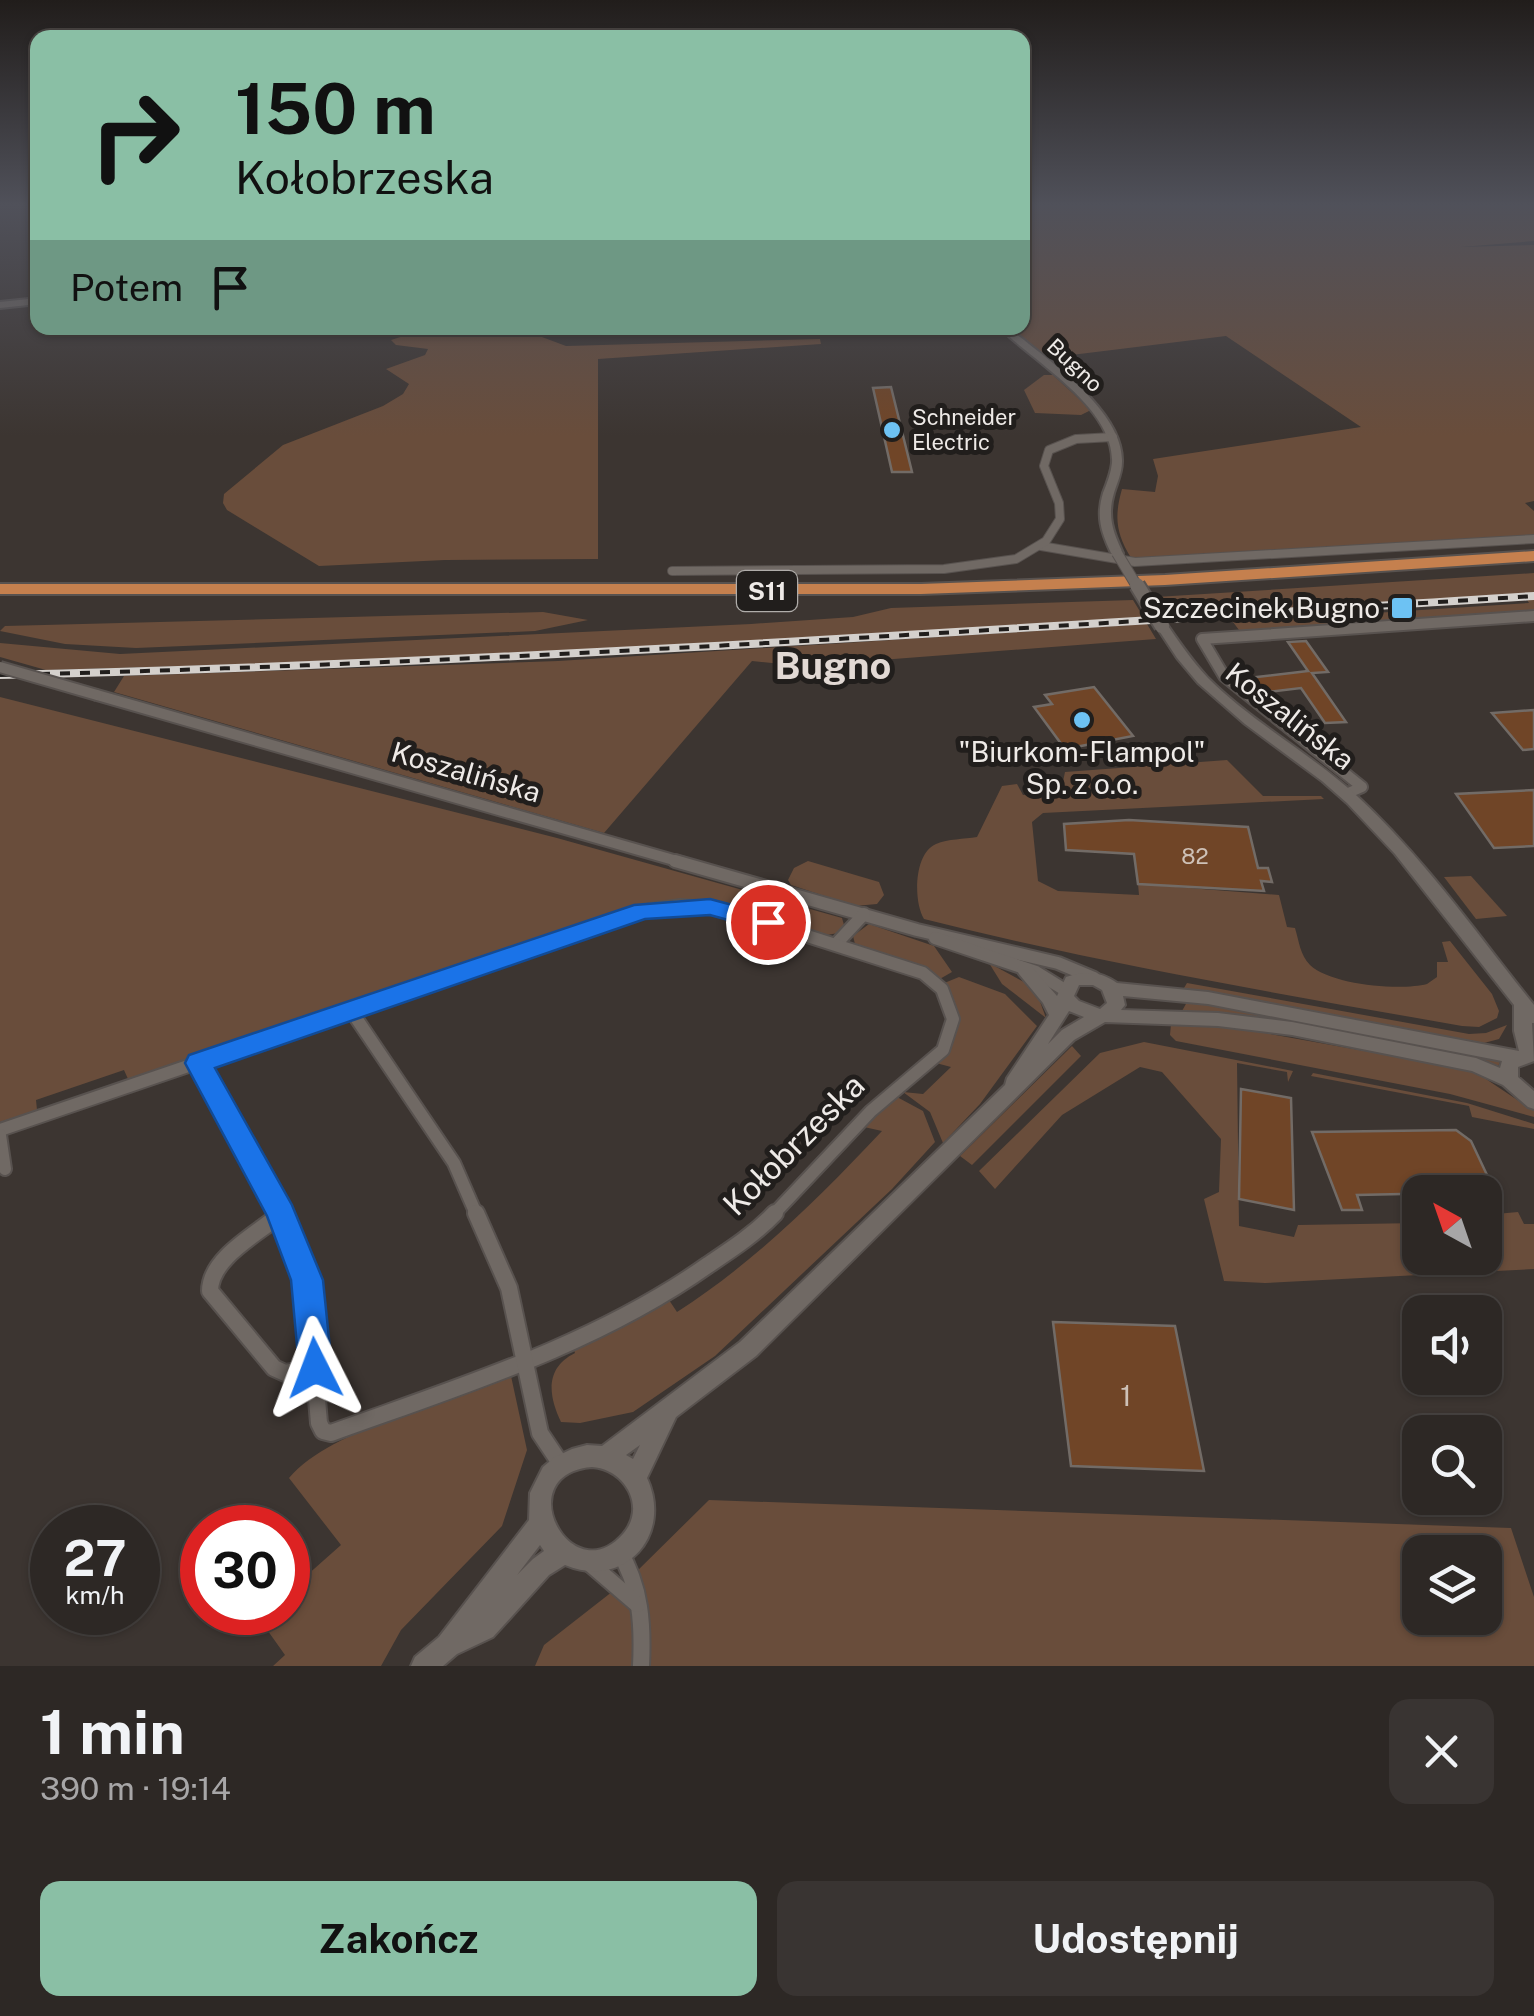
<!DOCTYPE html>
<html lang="pl">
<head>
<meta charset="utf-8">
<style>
  :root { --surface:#2d2825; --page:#393432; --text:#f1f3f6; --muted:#a7a6a7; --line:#484442; --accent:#8abfa5 }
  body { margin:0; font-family:"Public Sans",sans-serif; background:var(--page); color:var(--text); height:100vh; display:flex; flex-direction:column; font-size:38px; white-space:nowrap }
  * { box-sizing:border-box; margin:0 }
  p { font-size:32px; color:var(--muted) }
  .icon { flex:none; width:55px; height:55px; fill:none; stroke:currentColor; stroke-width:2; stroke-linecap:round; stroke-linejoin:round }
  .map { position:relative; height:1666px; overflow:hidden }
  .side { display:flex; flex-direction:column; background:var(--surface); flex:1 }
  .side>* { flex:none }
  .banner { position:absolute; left:30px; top:30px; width:1000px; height:305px; border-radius:20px; box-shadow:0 2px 8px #0004,0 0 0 2px var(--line); background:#8abfa5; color:#111; overflow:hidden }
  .needle { width:65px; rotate:320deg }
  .fabs { position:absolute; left:1402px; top:1175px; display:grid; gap:20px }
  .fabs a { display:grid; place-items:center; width:100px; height:100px; border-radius:20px; background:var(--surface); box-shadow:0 2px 8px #0004,0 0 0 2px var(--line); font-size:50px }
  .speed { position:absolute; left:30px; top:1505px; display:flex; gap:20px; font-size:50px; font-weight:700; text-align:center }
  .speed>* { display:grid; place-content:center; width:130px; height:130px; border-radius:50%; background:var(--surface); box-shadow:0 2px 8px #0004,0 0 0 2px var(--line); line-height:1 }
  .speed small { font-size:25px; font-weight:400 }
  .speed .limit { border:15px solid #d22; background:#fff; color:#111 }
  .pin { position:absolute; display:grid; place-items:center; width:85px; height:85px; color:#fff; margin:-42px; border:5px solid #fff; border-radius:50%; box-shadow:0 2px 10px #0007 }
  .me { position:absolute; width:110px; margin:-55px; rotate:357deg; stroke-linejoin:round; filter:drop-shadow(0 0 8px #0008) }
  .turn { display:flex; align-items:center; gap:35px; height:210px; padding:0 40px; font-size:45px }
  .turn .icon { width:130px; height:130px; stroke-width:2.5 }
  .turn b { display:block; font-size:70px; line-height:85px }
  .then { display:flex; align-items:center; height:95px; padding:0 40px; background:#0003; gap:20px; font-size:38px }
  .round { display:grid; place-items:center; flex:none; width:105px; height:105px; border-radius:20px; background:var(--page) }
  .overview { display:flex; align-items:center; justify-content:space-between; height:170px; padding:0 40px }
  h1 { font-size:60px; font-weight:700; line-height:75px }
  .primary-button { display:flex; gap:20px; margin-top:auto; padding:20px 40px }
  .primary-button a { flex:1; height:115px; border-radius:20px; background:var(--accent); color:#111; font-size:40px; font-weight:700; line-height:115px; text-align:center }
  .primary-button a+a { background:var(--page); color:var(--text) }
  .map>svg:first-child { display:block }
  .green { fill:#694d3b; fill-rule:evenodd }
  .building { fill:#704527; stroke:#726b66; stroke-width:2.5 }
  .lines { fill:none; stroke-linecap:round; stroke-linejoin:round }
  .street-far3-casing { stroke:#58524f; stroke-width:10 }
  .street-far2-casing { stroke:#58524f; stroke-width:14 }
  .street-far1-casing { stroke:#58524f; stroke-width:16 }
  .street-casing { stroke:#58524f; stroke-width:20 }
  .secondary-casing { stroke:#58524f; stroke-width:4 }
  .highway-casing { stroke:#58524f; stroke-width:4 }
  .street-far3 { stroke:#706964; stroke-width:8 }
  .street-far2 { stroke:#706964; stroke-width:10 }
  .street-far1 { stroke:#706964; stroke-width:12 }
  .street { stroke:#706964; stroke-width:16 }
  .secondary { fill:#706964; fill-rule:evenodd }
  .highway { fill:#c5804e; fill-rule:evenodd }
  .rail-casing { stroke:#d4d0cc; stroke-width:8 }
  .rail { stroke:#211e1c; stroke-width:4; stroke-dasharray:10; stroke-linecap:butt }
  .street-bridge-casing { stroke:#58524f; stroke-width:14; stroke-linecap:butt }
  .secondary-bridge-far1-casing { stroke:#58524f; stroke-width:12; stroke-linecap:butt }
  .secondary-bridge-casing { stroke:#58524f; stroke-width:18; stroke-linecap:butt }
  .street-bridge { stroke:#706964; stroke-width:10 }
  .secondary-bridge-far1 { stroke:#706964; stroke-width:10 }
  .secondary-bridge { stroke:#706964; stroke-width:14 }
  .route { fill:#1a73e8; stroke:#114b97; stroke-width:2.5 }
  .poi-dot { fill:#6dc2f3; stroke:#211e1c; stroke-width:4 }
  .labels { text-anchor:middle; stroke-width:10; stroke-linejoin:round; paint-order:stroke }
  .far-street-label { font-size:22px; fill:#eeeae7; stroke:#211e1c }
  .far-poi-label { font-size:22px; fill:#eeeae7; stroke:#211e1c; text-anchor:start }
  .number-label { font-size:22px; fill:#cec1b7 }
  .shield { fill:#211e1c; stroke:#b0adaa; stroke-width:2.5 }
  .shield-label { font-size:25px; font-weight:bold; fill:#eeeae7 }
  .poi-label { font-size:28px; fill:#eeeae7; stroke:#211e1c; text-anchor:end }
  .street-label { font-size:28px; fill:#eeeae7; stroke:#211e1c }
  .near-number-label { font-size:28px; fill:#cec1b7 }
  .near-street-label { font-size:32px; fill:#eeeae7; stroke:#211e1c }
  .district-label { font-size:38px; font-weight:bold; fill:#e2d9d4; stroke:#211e1c }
</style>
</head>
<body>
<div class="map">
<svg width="1534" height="1666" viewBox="0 0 1534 1666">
  <rect width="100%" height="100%" fill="#3c3531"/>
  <g class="green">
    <path d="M1023,203H1534V241L1461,247L1534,245V501L1525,503L1534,511V535L1131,558C1116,533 1114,517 1122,489L1155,492L1158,476L1153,459L1361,427L1226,336L1047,358L1010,328H1022Z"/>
    <polygon points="428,328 518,328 566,346 820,339 821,344 598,359 598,559 445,560 319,566 227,510 223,503 224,494 283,445 383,406 403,394 409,384 386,369 425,355 428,349 396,345 391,340"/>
    <polygon points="1044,375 1053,375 1091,410 1081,415 1035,413 1024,390"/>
    <polygon points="1534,573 1534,594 1169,617 1156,597"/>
    <polygon points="1526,598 1534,598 1534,613 1242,634 1233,622 1529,603"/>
    <polygon points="1133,600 1144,618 498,657 46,670 0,657 0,643 120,654 751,624 853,617 891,608"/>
    <polygon points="543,612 588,620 535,631 136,648 65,644 0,631 5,626"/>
    <polygon points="1147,624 1156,639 802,666 752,661 604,833 114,692 124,676 558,661"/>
    <path d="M0,697L557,838L842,918L844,925L838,933L827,935C763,915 703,890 636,905L128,1079L124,1070L36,1100L37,1110L0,1122Z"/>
    <path d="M1227,760L1263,796H1321L1324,799L1043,813L1032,822L1038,881L1058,891L1139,895L1138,884L1279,895L1287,927L1295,928C1299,941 1300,955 1310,965C1331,985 1400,991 1427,984L1437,977V962H1448L1442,942L1450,941L1492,994L1499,1011L1497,1018L1479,1027L1462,1026C1282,994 1101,964 924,919C913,901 914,853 936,844C948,839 964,839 977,837L1002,786L1017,784L1023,795L1061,791L1065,772Z"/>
    <polygon points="808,861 879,882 884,895 877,904 855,906 791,885 788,880 794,868"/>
    <polygon points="1471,876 1507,916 1476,919 1444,877"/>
    <polygon points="869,924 934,946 952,972 938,980 916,965 855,944 853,936"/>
    <polygon points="989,963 1035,988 1046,1018 1002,984"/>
    <polygon points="959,977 1005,994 1037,1026 980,1104 943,1143 930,1112 903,1092 923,1094 951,1067 936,1063 953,1043 960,1019 942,984"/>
    <polygon points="1187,983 1469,1034 1486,1033 1507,1025 1499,1039 1484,1043 1184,988"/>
    <polygon points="1187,1002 1206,1003 1501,1059 1498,1067 1477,1058 1272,1020 1182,1011"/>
    <polygon points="1171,1024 1237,1028 1465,1069 1483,1077 1534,1111 1534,1117 1450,1094 1176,1041 1170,1035"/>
    <polygon points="1144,1042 1293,1071 1288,1082 1287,1072 1237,1063 1239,1226 1294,1237 1298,1225 1420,1223 1420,1258 1485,1258 1485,1215 1518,1212 1524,1224 1534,1224 1534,1269 1265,1283 1224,1281 1204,1199 1219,1192 1221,1139 1162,1072 1140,1067 1062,1115 995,1189 979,1171 1100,1053"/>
    <polygon points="1072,1046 1081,1056 972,1165 960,1156"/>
    <polygon points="1313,1073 1467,1103 1534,1124 1534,1129 1472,1117 1469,1106 1311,1076"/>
    <path d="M897,1097L923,1111L935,1142L892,1189L715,1356L633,1412L580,1423L561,1422C548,1395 545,1368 575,1353L573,1347L669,1300L677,1312C756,1261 818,1199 882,1131L864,1127Z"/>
    <path d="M511,1376L527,1450L502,1526L401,1630L381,1666H273L285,1655L258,1617L263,1613L288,1612V1592L341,1545L289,1478C335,1425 447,1407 511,1376Z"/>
    <path d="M709,1500L1511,1528L1534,1597V1666H535L544,1645L631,1577ZM1420,1552H1485V1618H1420Z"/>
  </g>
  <g class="building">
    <polygon points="891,387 912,472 892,472 873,388"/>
    <polygon points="1306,641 1328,672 1312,673 1346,722 1325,723 1301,688 1259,693 1248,678 1308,671 1288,642"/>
    <polygon points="1094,687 1133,736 1065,749 1034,707 1052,704 1045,695"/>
    <polygon points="1534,710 1534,749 1523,750 1492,713"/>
    <polygon points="1534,790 1534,846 1494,848 1456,794"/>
    <polygon points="1129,820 1248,827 1258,868 1268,868 1272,882 1261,881 1264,891 1138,884 1134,854 1066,850 1064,824"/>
    <polygon points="1241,1089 1291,1098 1294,1210 1239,1199"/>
    <polygon points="1456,1130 1471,1141 1495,1192 1357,1195 1362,1210 1342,1210 1312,1132"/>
    <polygon points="1053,1322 1175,1326 1204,1471 1071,1466"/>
  </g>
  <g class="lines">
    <defs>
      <g id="street-far3">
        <polyline points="1041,546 1135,562 1534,539"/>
        <polyline points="672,571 944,569 1016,559 1046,541 1060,519 1059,503 1044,466 1049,450 1076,439 1113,437"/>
      </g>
      <g id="street-far2">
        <polyline points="97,695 684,863"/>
        <polyline points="1346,794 1362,787 1224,676 1202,639 1534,616"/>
      </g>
      <g id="street-far1">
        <polyline points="675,861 917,930 1058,963 1094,978"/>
        <polyline points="935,938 1036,972 1065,990"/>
        <polyline points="837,943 864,914"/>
        <polyline points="350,1009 454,1163 477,1216"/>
        <polyline points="198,1063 282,1216"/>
        <polyline points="0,1130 643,911 681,906 723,909 923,973 942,989 953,1019 943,1050 871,1111 772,1216"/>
        <polyline points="0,1135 5,1169"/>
      </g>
      <g id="street">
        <path d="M281,1213L307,1280L319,1423L323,1431L331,1433C461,1386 595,1345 708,1265C732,1249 755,1234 775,1213"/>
        <polyline points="476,1213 509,1288 540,1433 562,1466"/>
        <path d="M281,1214C257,1234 210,1258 210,1291L274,1368L285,1373L315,1368"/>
        <path d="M619,1551C641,1587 643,1625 641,1666"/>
        <polyline points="587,1561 637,1604"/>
      </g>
      <g id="secondary">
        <polygon points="38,298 38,304 0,308 0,302"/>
        <path d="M1000,328H1009C1045,358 1124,410 1122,462C1122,473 1117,483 1114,493C1107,516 1113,532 1123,553L1121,555H1113L1111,553C1101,532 1096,516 1103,493C1107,483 1111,473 1112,463C1115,408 1034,362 1000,328Z"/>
        <path d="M1162,622L1166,623C1179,642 1192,661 1208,678C1253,723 1310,753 1357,796C1424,858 1477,934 1534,1005V1023H1532L1534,1061L1518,1067V1077L1534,1091V1109L1528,1107L1503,1085L1472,1071L1292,1035L1218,1026L1105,1022L1074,1040L756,1356L676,1417L647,1478C673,1535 625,1590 565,1565L549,1575L493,1637L457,1654L443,1666H411L415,1657L439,1637L529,1520L530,1493L543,1467L555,1457L572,1449L587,1445L602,1446L740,1342L1005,1085L1007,1078L1049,1015L1043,1003L1019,974L1017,970L1019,966H1031L1057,996L1066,977C1085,971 1100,971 1117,983L1208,992L1519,1051L1514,1031V1005L1395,854L1347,803L1322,781L1245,724L1198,683L1177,658L1156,626ZM1079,985H1093L1102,990L1107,1003L1100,1009L1079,1001L1074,996ZM1123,996L1208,1004L1502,1061L1500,1068L1476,1058L1292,1022L1218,1013L1121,1010L1125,1005ZM1069,1011L1084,1017L1062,1030L1048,1044ZM640,1445L633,1459L626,1455ZM592,1467C625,1469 647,1507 623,1534C571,1593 508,1474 592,1467ZM540,1545L544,1551L533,1559L517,1575Z"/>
      </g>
      <polygon id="highway" points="1534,551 1534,561 1165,585 921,594 0,594 0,584 921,584 1165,575"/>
    </defs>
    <use href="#street-far3" class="street-far3-casing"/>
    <use href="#street-far2" class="street-far2-casing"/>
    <use href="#street-far1" class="street-far1-casing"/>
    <use href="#street" class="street-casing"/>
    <use href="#secondary" class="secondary-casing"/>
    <use href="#highway" class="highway-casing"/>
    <use href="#street-far3" class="street-far3"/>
    <use href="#street-far2" class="street-far2"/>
    <use href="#street-far1" class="street-far1"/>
    <use href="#street" class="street"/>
    <use href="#secondary" class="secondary"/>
    <use href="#highway" class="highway"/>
    <defs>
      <path id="rail" d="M0,675C512,663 1023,628 1534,596"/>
    </defs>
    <use href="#rail" class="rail-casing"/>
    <use href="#rail" class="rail"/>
    <defs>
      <polyline id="street-bridge" points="0,667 97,695"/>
      <polyline id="secondary-bridge-far1" points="1117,553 1138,588"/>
      <polyline id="secondary-bridge" points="1137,585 1162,626"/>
    </defs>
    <use href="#street-bridge" class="street-bridge-casing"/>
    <use href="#secondary-bridge-far1" class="secondary-bridge-far1-casing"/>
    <use href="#secondary-bridge" class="secondary-bridge-casing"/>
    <use href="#street-bridge" class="street-bridge"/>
    <use href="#secondary-bridge-far1" class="secondary-bridge-far1"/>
    <use href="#secondary-bridge" class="secondary-bridge"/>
  </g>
  <linearGradient id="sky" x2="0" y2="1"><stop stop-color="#211d1b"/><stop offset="0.47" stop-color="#50515a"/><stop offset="1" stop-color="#50515a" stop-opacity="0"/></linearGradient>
  <rect width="1534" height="436" fill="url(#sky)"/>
  <polygon class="route" points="710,899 777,917 781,922 768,931 710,915 645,919 215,1068 292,1205 323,1280 332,1368 327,1379 315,1384 304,1379 299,1368 291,1280 267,1216 185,1063 189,1055 634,905"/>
  <g class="poi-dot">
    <circle cx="892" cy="430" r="10"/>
    <rect x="1390" y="596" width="24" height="24" rx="5"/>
    <circle cx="1082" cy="720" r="10"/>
  </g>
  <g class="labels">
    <g class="far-street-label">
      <text transform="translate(1075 365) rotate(43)" y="8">Bugno</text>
    </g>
    <g class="far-poi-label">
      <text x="912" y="425">Schneider<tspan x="912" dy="25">Electric</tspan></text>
    </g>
    <g class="number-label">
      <text x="1195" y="864">82</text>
    </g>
    <rect class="shield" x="737" y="571" width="60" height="40" rx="8"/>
    <g class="shield-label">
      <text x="767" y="600">S11</text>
    </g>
    <g class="poi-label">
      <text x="1380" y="618">Szczecinek Bugno</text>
      <text x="1082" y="762" text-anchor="middle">"Biurkom-Flampol"<tspan x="1082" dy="32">Sp. z o.o.</tspan></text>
    </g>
    <g class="street-label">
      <text transform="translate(1290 716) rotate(38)" y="10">Koszalińska</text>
      <text transform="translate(466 772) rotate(16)" y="10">Koszalińska</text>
    </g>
    <g class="near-number-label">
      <text x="1126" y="1406">1</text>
    </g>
    <g class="near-street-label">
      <text transform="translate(794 1145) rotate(-45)" y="11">Kołobrzeska</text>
    </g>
    <g class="district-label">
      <text x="833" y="679">Bugno</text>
    </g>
  </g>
</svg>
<div class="fabs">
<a><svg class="needle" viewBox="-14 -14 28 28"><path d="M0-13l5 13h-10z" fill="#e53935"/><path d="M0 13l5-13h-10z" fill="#a7a6a7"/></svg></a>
<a><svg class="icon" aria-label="sound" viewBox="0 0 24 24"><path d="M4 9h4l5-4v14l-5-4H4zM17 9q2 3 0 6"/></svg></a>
<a><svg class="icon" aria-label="search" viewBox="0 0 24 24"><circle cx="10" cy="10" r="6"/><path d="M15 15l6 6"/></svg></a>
<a><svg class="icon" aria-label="layers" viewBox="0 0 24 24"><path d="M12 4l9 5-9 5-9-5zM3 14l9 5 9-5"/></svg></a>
</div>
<div class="speed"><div>27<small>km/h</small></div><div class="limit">30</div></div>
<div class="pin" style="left:768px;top:922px;background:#d93025"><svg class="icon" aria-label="arrive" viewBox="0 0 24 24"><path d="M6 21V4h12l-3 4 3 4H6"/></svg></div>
<svg class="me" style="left:315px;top:1368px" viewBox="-20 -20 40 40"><path d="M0-17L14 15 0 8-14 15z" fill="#1a73e8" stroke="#fff" stroke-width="4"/></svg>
<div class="banner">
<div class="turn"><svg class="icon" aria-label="right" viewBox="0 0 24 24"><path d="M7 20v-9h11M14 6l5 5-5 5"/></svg><div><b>150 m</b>Kołobrzeska</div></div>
<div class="then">Potem<svg class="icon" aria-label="arrive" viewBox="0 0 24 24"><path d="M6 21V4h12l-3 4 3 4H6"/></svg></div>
</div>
</div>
<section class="side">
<div class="overview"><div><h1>1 min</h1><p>390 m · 19:14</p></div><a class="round"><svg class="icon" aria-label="close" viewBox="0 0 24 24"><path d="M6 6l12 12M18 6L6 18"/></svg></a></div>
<div class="primary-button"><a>Zakończ</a><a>Udostępnij</a></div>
</section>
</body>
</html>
